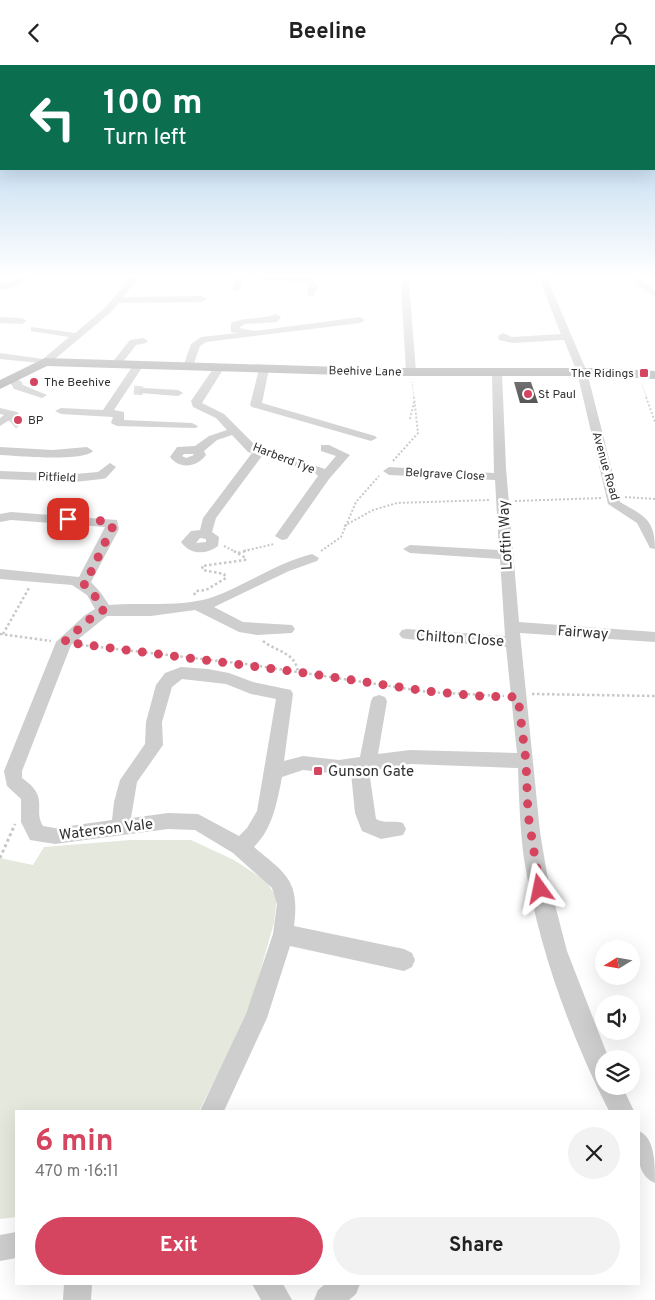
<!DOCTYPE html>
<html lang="en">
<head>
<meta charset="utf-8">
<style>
  :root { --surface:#fff; --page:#f2f2f2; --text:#222; --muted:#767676; --accent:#d54560 }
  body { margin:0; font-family:Overpass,sans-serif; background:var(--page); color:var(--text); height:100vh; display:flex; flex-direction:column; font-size:19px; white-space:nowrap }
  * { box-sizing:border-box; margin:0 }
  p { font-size:16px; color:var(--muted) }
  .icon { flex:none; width:28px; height:28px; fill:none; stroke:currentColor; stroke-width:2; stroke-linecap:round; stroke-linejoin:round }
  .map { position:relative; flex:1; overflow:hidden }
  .drawer { position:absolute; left:15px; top:1045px; width:625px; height:175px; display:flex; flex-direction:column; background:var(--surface); border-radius:0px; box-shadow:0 5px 20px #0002 }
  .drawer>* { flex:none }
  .guide { position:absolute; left:0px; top:0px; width:655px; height:105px; box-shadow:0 5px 20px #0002; background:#0b6e4f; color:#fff; overflow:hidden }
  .needle { width:32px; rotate:259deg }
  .controls { position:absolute; left:595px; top:875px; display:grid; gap:10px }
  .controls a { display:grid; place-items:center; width:45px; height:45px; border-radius:50%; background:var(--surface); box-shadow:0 5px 20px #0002; font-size:25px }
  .pin { position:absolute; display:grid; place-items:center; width:42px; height:42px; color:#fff; margin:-21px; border-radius:10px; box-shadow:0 2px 8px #0006 }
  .me { position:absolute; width:55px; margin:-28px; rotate:348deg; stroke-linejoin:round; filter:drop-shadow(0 0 4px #0008) }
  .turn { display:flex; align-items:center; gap:18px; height:105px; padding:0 20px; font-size:22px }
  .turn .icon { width:65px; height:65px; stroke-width:2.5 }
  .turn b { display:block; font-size:35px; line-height:42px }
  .round { display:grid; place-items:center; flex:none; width:52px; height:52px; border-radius:26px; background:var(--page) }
  .summary { display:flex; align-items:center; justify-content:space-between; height:85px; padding:0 20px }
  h1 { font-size:30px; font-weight:700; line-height:38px; color:var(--accent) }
  .cta { display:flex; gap:10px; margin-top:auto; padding:10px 20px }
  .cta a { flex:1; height:58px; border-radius:30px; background:var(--accent); color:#fff; font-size:20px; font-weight:700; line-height:58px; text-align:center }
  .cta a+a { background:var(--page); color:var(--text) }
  header { display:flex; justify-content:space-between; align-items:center; height:65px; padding:0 20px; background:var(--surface); font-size:22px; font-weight:700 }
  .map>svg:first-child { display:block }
  .green { fill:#e5e9dd }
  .building { fill:#181818 }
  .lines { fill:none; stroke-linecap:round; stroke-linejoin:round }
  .minor-tunnel-far1 { stroke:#d6d6d6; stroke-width:9; stroke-dasharray:9 5; stroke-linecap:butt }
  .minor-tunnel { stroke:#d6d6d6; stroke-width:12; stroke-dasharray:12 6; stroke-linecap:butt }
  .path-far3 { stroke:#c8c8c8; stroke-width:1; stroke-dasharray:1 1; stroke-linecap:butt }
  .path-far2 { stroke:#c8c8c8; stroke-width:2; stroke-dasharray:2 2; stroke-linecap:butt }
  .path-far1 { stroke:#c8c8c8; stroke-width:2.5; stroke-dasharray:2.5 2.5; stroke-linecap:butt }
  .path { stroke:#c8c8c8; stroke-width:3; stroke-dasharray:3 3; stroke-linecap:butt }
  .minor { fill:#cecece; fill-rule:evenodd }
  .major { fill:#a9a9a9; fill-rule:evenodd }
  .route { stroke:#d54560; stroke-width:9; stroke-dasharray:0 16.2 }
  .poi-dot { fill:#d54560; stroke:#fff; stroke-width:2 }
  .labels { text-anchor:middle; stroke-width:5; stroke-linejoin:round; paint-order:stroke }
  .far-street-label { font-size:12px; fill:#313131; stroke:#fff }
  .far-poi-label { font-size:12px; fill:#313131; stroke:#fff; text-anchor:start }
  .street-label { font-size:15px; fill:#313131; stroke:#fff }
  .poi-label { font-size:15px; fill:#313131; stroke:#fff; text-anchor:start }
</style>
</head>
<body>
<header><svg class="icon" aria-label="back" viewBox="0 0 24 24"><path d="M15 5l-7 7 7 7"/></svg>Beeline<svg class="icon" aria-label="person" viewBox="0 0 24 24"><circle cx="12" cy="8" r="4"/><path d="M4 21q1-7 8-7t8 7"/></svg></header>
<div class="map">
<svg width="655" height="1235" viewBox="0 0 655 1235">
  <rect width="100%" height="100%" fill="#fff"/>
  <polygon class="green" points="130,775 191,775 234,795 265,815 277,833 274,858 248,949 199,1046 16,1046 16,1152 0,1154 0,793 33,800 44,782"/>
  <polygon class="building" points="514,317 531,317 538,338 520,338"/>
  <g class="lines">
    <polyline class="minor-tunnel-far1" points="134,325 144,326"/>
    <polyline class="minor-tunnel" points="12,359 20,352"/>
    <g class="path-far3">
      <polyline points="412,317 414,333"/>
      <polyline points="642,320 647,333"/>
    </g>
    <g class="path-far2">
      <polyline points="646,332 655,357"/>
      <polyline points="410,354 414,337"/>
      <polyline points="393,396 418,368 414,332"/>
      <polyline points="625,432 655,434"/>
      <polyline points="515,436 602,433"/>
      <polyline points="344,461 373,445 397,438 489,435"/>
      <polyline points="224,481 234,486"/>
      <polyline points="244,486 274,479"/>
      <polyline points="321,486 341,472 356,437 379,411"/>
    </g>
    <g class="path-far1">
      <polyline points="238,488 249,485"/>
      <polyline points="194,530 196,526 206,525 226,513 224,509 203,505 202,501 245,495 246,493 232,485"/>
      <polyline points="0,569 51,576"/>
      <polyline points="3,569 29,523"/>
      <path d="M263,576C277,587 295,587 298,607"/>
      <polyline points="81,580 246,599 428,627 504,631"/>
      <polyline points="532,629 655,631"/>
    </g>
    <polyline class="path" points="0,793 15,759"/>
    <g class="minor">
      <polygon points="22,211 32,211 19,221 0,225 0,219 13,217"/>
      <polygon points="131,211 140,211 123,232 202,231 207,234 202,237 119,238 111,247 49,299 0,294 0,288 43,294 69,272 31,266 31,262 75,268 105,243"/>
      <polygon points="237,211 247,211 243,215 239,226 236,227 232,224"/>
      <polygon points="252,211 312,213 318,220 315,229 311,232 307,229 309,218 256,214"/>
      <path d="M538,211H546L587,307L620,437C644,451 655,454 655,484L650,483L637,458L608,439L577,307L564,275L512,278L499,275L498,271L503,268L512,272L561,269Z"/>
      <polygon points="639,214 655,225 655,232 636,219 636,215"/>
      <polygon points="405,215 409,218 416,307 411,310 406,307 401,218"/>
      <path d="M276,249L281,252L277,257L245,259L239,263L255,266L360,252L365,255L360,258L206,277L200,281L192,304H184L183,302L191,279L201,272L238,268L231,267V258C246,251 262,255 276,249Z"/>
      <polygon points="0,252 22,253 27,256 22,259 0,258"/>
      <polygon points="143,273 148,276 146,278 136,280 119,302 111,302 110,300 130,275"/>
      <polygon points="138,298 143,301 114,345 124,347 124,355 192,358 198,361 196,363 117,361 111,358 113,352 61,349 55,346 61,343 103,345 134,299"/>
      <path d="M219,300L224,303L202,338L224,349L256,381L325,404L336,391L321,386V380H329L350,390L329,414L287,474L282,475L275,471L318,411L314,407L262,391L216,453L212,467L219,472L218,481C206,490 190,490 181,477L191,466L200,465L203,453L252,388L248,387L232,370L217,375L204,386L206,390C197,402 180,405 170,392L177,382L195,381L209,371L227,365L216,353L193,342L191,336L215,301ZM184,389H193L194,390L186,393L182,391ZM200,473L206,474V477L196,478Z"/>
      <polygon points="264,301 269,304 262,338 375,371 377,373 371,376 252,342 250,340 259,304"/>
      <path d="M497,305L502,308L506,403L519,557L655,567V577L520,568L540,767L547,809L567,886L609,994H604V1021H622L634,1046H609C570,970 538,881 524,794C520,764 519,733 518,703L410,699L369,706L376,754C385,759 393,755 403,758L406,764L403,770L381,774L362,766L355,748L351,708L339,709L303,705L282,712C277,737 273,763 254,782C286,809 300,815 294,861L404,884L412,888L415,895L412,902L404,906L290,881L267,953L224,1046H200L246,949L273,869L277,839L272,823L233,788L195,765L168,764L55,779L30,775L21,757V734L7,721L4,706L56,577L85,550L95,544L87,530L72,520L0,514V504L79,512L105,462L11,455L0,457V449L11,447L117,455L119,464L91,517L101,528L109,540C141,537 181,543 213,532C247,520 276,498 312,489L319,493L317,496L289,506L214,542L243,557L292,560L295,564L292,568L257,570L239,567L195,545L151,551H107L71,580L22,706V713C51,733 32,744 43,761L55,763L112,755L114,737L120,715L145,679L146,657L156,620L165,608L181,602L208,604L229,608L253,617L291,625L293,629L284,696L303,691L339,695L360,692L371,636L373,632L379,630L385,632L387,636L378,689L410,685L517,688L506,582L407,574L402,573L399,569L402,565L407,564L505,571L500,494L410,488L403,484L410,480L499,485L495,415L389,410L383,406L389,402L494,408L492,308ZM182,614L226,619L251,629L276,634L257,746L247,763L239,771L198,749L168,748L131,753L137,717L163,680L162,657L172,622Z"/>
      <polygon points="9,312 21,316 23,320 47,330 42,333 14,324 12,320 4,315"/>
      <polygon points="144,323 178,325 183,328 178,331 140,328 140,324"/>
      <polygon points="0,343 17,347 19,349 0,361 0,353 4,350 0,349"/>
      <path d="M0,382L53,385L87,382L93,386C83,397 17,391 0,390Z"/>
      <polygon points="110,398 116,402 106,413 102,414 75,417 0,414 0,406 75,409 98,407"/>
      <path d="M639,1066C655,1073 655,1098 655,1118C634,1109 639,1085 639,1066Z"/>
      <polygon points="16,1167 16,1193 0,1196 0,1170"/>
      <polygon points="64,1219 92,1219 91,1235 63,1235"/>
      <polygon points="252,1219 283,1219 292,1235 261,1235"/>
      <polygon points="325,1219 360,1219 356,1229 349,1235 314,1235 318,1225"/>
    </g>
    <polygon class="major" points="45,293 375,303 603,303 655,306 655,314 603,311 375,311 47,301 0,324 0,315"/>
  </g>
  <linearGradient id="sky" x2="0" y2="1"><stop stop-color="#9dc6e8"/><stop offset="0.55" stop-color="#fff"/><stop offset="1" stop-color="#fff" stop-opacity="0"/></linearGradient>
  <rect width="655" height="384" fill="url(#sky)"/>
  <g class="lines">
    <polyline class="route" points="68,454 106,456 113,461 89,511 83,518 101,538 103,546 90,554 64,577 298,607 426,626 478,631 518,632 526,696 528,749 540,824"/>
  </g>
  <g class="poi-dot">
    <rect x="639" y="303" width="10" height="10" rx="2.5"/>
    <circle cx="34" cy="317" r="5"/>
    <circle cx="528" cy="329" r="5"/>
    <circle cx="18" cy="355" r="5"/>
    <rect x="313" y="701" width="10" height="10" rx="2.5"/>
  </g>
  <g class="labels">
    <g class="far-street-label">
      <text transform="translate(365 306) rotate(1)" y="4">Beehive Lane</text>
      <text transform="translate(284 393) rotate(21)" y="4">Harberd Tye</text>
      <text transform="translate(606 401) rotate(74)" y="4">Avenue Road</text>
      <text transform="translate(445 409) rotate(3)" y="4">Belgrave Close</text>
      <text transform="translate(57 412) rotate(2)" y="4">Pitfield</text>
    </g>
    <g class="far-poi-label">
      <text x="634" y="312" text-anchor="end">The Ridings</text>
      <text x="44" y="321">The Beehive</text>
      <text x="538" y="333">St Paul</text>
      <text x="28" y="359">BP</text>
    </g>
    <g class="street-label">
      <text transform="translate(505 470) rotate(-93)" y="5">Loftin Way</text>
      <text transform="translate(583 567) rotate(4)" y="5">Fairway</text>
      <text transform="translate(460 573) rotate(4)" y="5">Chilton Close</text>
      <text transform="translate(106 764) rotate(-7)" y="5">Waterson Vale</text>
    </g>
    <g class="poi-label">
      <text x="328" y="711">Gunson Gate</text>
    </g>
  </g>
</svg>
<div class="controls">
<a><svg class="needle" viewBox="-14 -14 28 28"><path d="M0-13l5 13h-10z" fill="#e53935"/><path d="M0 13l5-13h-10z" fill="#767676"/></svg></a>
<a><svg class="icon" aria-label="sound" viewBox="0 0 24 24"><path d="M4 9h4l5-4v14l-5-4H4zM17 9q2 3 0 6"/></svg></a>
<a><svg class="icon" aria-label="layers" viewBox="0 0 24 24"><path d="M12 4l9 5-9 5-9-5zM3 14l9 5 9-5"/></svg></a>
</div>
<div class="pin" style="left:68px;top:454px;background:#d93025"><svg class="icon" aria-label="arrive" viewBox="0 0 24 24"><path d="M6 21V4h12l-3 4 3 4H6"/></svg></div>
<svg class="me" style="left:540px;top:824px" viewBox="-20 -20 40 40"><path d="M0-17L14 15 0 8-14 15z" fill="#d54560" stroke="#fff" stroke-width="4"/></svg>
<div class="guide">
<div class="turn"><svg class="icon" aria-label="left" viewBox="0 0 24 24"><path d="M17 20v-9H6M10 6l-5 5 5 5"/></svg><div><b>100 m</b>Turn left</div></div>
</div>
<section class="drawer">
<div class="summary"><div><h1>6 min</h1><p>470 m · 16:11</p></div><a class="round"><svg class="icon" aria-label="close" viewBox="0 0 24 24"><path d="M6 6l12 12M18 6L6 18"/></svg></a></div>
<div class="cta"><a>Exit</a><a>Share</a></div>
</section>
</div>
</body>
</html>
